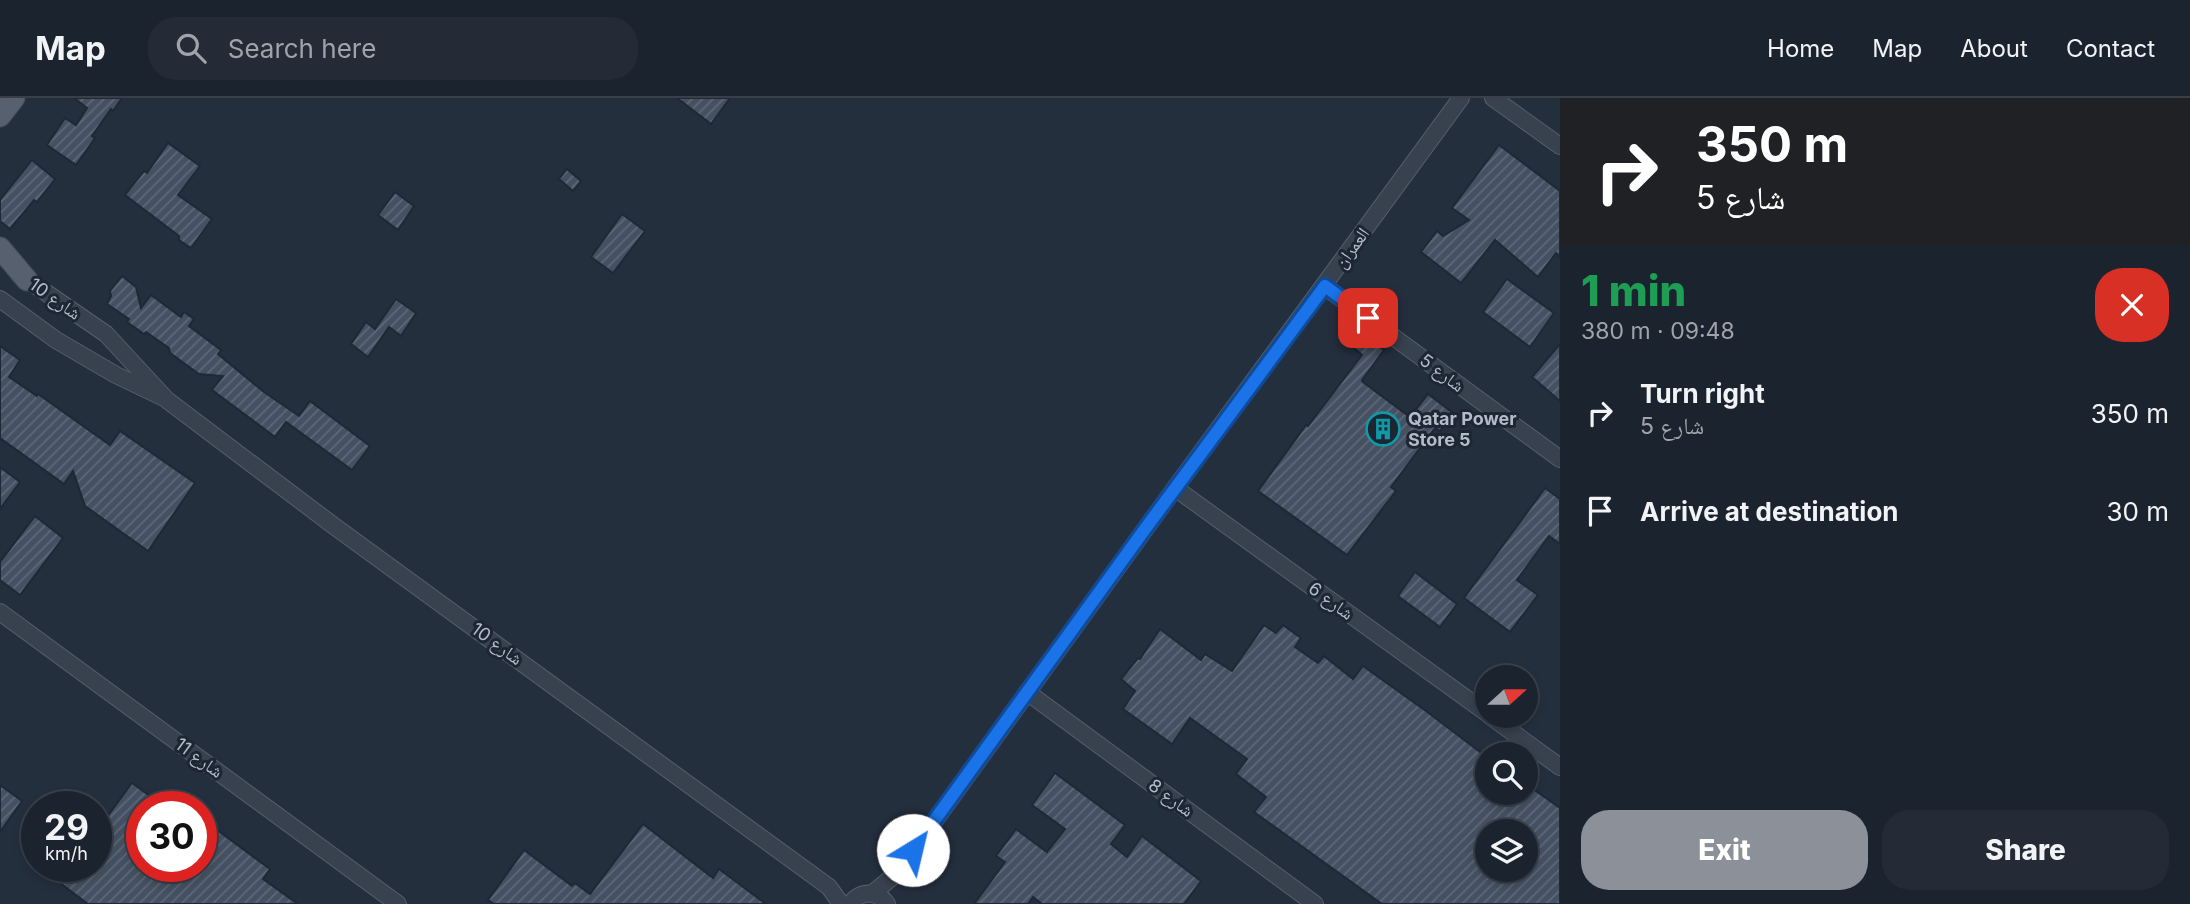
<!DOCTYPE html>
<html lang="en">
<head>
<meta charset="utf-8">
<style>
  :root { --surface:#1b232e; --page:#242b36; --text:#f1f3f6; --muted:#a0a4aa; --line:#39404a; --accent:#8c9099 }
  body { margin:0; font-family:Inter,"Noto Naskh Arabic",sans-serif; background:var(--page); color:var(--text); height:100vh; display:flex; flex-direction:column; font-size:26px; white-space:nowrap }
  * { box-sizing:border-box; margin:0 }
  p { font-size:23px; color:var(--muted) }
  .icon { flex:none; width:38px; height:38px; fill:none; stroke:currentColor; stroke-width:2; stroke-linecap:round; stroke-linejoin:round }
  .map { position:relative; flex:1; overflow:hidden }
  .drawer { display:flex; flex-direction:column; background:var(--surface); width:630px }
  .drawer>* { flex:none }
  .guide { background:#202124; color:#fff; overflow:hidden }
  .needle { width:46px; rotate:69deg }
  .controls { position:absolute; left:1475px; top:567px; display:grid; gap:14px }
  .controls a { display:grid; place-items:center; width:63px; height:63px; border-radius:50%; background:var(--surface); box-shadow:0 4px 10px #0003,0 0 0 2px var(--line); font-size:35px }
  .speed { position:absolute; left:21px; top:693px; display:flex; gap:14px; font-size:35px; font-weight:700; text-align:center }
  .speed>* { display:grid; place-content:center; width:91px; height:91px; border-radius:50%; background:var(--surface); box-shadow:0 4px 10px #0003,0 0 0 2px var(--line); line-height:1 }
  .speed small { font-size:18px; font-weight:400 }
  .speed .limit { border:10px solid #d22; background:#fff; color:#111 }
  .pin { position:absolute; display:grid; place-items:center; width:60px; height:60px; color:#fff; margin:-30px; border-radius:14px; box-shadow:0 4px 10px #0006 }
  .me { position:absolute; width:77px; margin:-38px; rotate:36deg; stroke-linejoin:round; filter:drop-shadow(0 0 5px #0008) }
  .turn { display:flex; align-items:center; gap:24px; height:147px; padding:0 21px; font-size:32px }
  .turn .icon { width:91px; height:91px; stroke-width:2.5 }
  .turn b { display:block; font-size:49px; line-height:60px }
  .round { display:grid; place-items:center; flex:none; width:74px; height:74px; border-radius:28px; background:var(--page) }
  .head { display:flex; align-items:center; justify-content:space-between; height:119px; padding:0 21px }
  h1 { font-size:42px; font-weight:800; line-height:52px; color:#1e9e55 }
  .cta { display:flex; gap:14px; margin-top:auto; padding:14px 21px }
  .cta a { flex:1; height:80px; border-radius:28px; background:var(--accent); color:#fff; font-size:28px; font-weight:800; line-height:80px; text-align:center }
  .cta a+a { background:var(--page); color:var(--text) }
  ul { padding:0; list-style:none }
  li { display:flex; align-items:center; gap:21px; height:98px; padding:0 21px }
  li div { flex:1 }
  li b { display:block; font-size:26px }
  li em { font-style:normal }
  header { display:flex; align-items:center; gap:42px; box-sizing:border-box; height:98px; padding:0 35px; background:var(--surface); border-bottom:2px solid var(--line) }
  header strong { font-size:33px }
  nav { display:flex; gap:38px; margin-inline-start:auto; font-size:24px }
  .search { width:490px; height:63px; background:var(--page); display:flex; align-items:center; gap:18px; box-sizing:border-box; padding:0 24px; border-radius:28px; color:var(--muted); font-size:26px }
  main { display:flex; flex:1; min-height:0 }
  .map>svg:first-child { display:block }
  .building { fill:url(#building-hatch); stroke:#1f2835; stroke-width:2; fill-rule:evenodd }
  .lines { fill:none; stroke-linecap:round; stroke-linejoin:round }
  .minor-casing { stroke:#565f6c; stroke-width:18 }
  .major-casing { stroke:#414a57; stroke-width:23 }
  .minor { stroke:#38414e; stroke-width:16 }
  .major { stroke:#56606e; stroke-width:21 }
  .route-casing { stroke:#114b97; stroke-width:18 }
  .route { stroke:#1a73e8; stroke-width:12 }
  .labels { text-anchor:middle; stroke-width:6; stroke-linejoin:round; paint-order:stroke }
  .street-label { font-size:18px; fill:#b4bcc9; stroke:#1d2633 }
  .poi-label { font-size:18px; font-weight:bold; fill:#b4bcc9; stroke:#1d2633; text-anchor:start }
</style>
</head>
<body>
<header>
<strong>Map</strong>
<div class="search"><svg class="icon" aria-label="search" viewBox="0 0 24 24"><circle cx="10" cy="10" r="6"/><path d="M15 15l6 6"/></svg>Search here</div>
<nav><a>Home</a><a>Map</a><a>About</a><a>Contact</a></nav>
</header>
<main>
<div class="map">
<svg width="1560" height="806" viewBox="0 0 1560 806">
  <defs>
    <pattern id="building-hatch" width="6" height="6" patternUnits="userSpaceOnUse" patternTransform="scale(1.75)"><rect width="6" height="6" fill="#455162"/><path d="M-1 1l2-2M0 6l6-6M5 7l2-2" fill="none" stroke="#5d6877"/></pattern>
  </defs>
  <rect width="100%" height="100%" fill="#242f3e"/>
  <g class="building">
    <polygon points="74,0 122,0 113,13 111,11 92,38 95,40 76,67 47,47 65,20 76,27 87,10"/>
    <polygon points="677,0 730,0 711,26"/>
    <polygon points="168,45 200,68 178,97 212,121 191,150 179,142 179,138 125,97 144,73 147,75"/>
    <polygon points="1499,47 1560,93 1560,159 1556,155 1538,179 1495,142 1461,185 1421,154 1437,133 1443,138 1469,122 1452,110"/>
    <polygon points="32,62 55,81 37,104 34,102 10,131 0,123 0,102"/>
    <polygon points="567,71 581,83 573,93 559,81"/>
    <polygon points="395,94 414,108 398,132 378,117"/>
    <polygon points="622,116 645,133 613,175 591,159"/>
    <polygon points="122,178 136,189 141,210 151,197 181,219 184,214 194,221 189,228 221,252 218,256 264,294 299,318 310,303 370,348 352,372 286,324 275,339 212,292 223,278 199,276 170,255 169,250 146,234 144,236 127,224 129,221 107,206 111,198 110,193"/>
    <polygon points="1507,181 1554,215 1530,249 1483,214"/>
    <polygon points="396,201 416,215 401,238 389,229 368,259 351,246 366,224 375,231"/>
    <polygon points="1364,237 1384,252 1362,282 1363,284 1410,319 1428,296 1453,315 1440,333 1435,330 1391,389 1396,393 1347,457 1258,393 1306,327 1308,328 1362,257 1354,250"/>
    <polygon points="1560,246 1560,303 1532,279"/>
    <polygon points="0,248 20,262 9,279 37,298 38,296 110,347 120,333 195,385 148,453 85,408 73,373 64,386 0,340"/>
    <polygon points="0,369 20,384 0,411"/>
    <polygon points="1545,390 1560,401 1560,446 1549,438 1517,482 1538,497 1510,534 1464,500"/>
    <polygon points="35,418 63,440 20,497 0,482 0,464"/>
    <polygon points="1415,474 1457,506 1440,529 1398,498"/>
    <path d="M1264,527L1276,535L1283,527L1301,540L1295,549L1318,565L1324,558L1353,581L1363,568L1426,613L1488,660V695H1526V686L1560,710V806H1382L1254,714L1266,699L1236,676L1247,661L1190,620L1172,646L1123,611L1135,593L1121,581L1138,560L1140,561L1160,531L1201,562L1205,556L1232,573ZM1488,733H1526V772H1488Z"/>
    <polygon points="1055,675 1125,727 1111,746 1127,759 1142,738 1201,783 1184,806 1042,806 1033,799 1028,806 974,806 1005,764 996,758 1016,731 1047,754 1065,731 1032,707"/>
    <polygon points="132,685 165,709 142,709 142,768 201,768 201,720 270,771 263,781 298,806 88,806 60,785 72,768 96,768 96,734"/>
    <polygon points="0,687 22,703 0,734"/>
    <polygon points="643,726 713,780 719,771 766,806 494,806 488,802 524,752 572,788 575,785 590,796"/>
  </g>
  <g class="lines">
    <defs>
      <g id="minor">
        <polyline points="1493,0 1560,48"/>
        <polyline points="19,176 106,236 167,302 334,428 829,789 841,806"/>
        <polyline points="1324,188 1560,361"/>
        <polyline points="0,201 56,242 116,277 162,299"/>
        <polyline points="1175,390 1488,616"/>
        <polyline points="0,514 398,806"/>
        <polyline points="1027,594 1315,806"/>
        <polyline points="1490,618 1560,669"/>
        <polyline points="873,795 897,775 1175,390 1461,0"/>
        <path d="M850,806C861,792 877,792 887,806"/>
      </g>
      <g id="major">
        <polyline points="0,18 14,0"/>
        <polyline points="0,150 27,182"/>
      </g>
    </defs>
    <use href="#minor" class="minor-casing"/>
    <use href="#major" class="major-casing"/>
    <use href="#minor" class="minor"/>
    <use href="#major" class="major"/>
  </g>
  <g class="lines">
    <defs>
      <polyline id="route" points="913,752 1145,431 1325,188 1368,220"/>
    </defs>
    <use href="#route" class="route-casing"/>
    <use href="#route" class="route"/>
  </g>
  <defs>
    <symbol id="building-ring" viewBox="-11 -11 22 22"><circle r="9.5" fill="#1d2633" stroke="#0f9aa8" stroke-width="1.5"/><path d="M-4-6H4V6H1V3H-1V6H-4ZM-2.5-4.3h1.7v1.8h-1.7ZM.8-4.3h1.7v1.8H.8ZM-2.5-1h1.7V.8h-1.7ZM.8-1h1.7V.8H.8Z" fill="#0f9aa8"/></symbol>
  </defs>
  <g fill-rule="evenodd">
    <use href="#building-ring" x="1364" y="312" width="38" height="38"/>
  </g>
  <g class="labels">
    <g class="street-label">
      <text transform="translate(1352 150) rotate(-54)" y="6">العمران</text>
      <text transform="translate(55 201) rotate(35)" y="6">شارع 10</text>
      <text transform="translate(1442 275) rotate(37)" y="6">شارع 5</text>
      <text transform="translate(1331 503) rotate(36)" y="6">شارع 6</text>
      <text transform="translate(497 546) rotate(36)" y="6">شارع 10</text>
      <text transform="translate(199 660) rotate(36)" y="6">شارع 11</text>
      <text transform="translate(1171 700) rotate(36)" y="6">شارع 8</text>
    </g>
    <g class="poi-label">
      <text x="1408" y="327">Qatar Power<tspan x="1408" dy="21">Store 5</tspan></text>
    </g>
  </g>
</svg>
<div class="controls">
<a><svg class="needle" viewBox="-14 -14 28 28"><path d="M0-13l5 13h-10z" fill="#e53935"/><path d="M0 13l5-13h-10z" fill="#a0a4aa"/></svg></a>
<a><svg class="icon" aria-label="search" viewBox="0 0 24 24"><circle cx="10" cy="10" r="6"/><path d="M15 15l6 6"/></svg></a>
<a><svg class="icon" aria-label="layers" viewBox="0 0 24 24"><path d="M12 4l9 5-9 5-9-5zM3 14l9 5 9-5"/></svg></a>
</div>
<div class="speed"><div>29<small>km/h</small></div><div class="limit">30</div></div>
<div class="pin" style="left:1368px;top:220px;background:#d93025"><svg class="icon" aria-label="arrive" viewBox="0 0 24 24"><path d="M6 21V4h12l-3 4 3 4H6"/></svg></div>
<svg class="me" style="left:913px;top:752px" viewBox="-20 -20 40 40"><circle r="19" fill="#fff"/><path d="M0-13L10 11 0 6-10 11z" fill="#1a73e8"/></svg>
</div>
<section class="drawer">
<div class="guide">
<div class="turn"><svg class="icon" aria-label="right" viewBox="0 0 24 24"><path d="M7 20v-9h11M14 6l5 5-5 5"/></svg><div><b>350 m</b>شارع 5</div></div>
</div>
<div class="head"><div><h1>1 min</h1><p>380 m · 09:48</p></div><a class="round" style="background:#d93025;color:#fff"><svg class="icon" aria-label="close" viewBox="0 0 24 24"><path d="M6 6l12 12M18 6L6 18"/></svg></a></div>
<ul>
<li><svg class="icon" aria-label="right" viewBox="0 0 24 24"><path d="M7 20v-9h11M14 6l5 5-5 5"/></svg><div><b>Turn right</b><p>شارع 5</p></div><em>350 m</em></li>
<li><svg class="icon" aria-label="arrive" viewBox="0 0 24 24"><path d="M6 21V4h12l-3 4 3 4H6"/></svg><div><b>Arrive at destination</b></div><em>30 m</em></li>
</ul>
<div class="cta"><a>Exit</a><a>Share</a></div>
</section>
</main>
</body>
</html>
